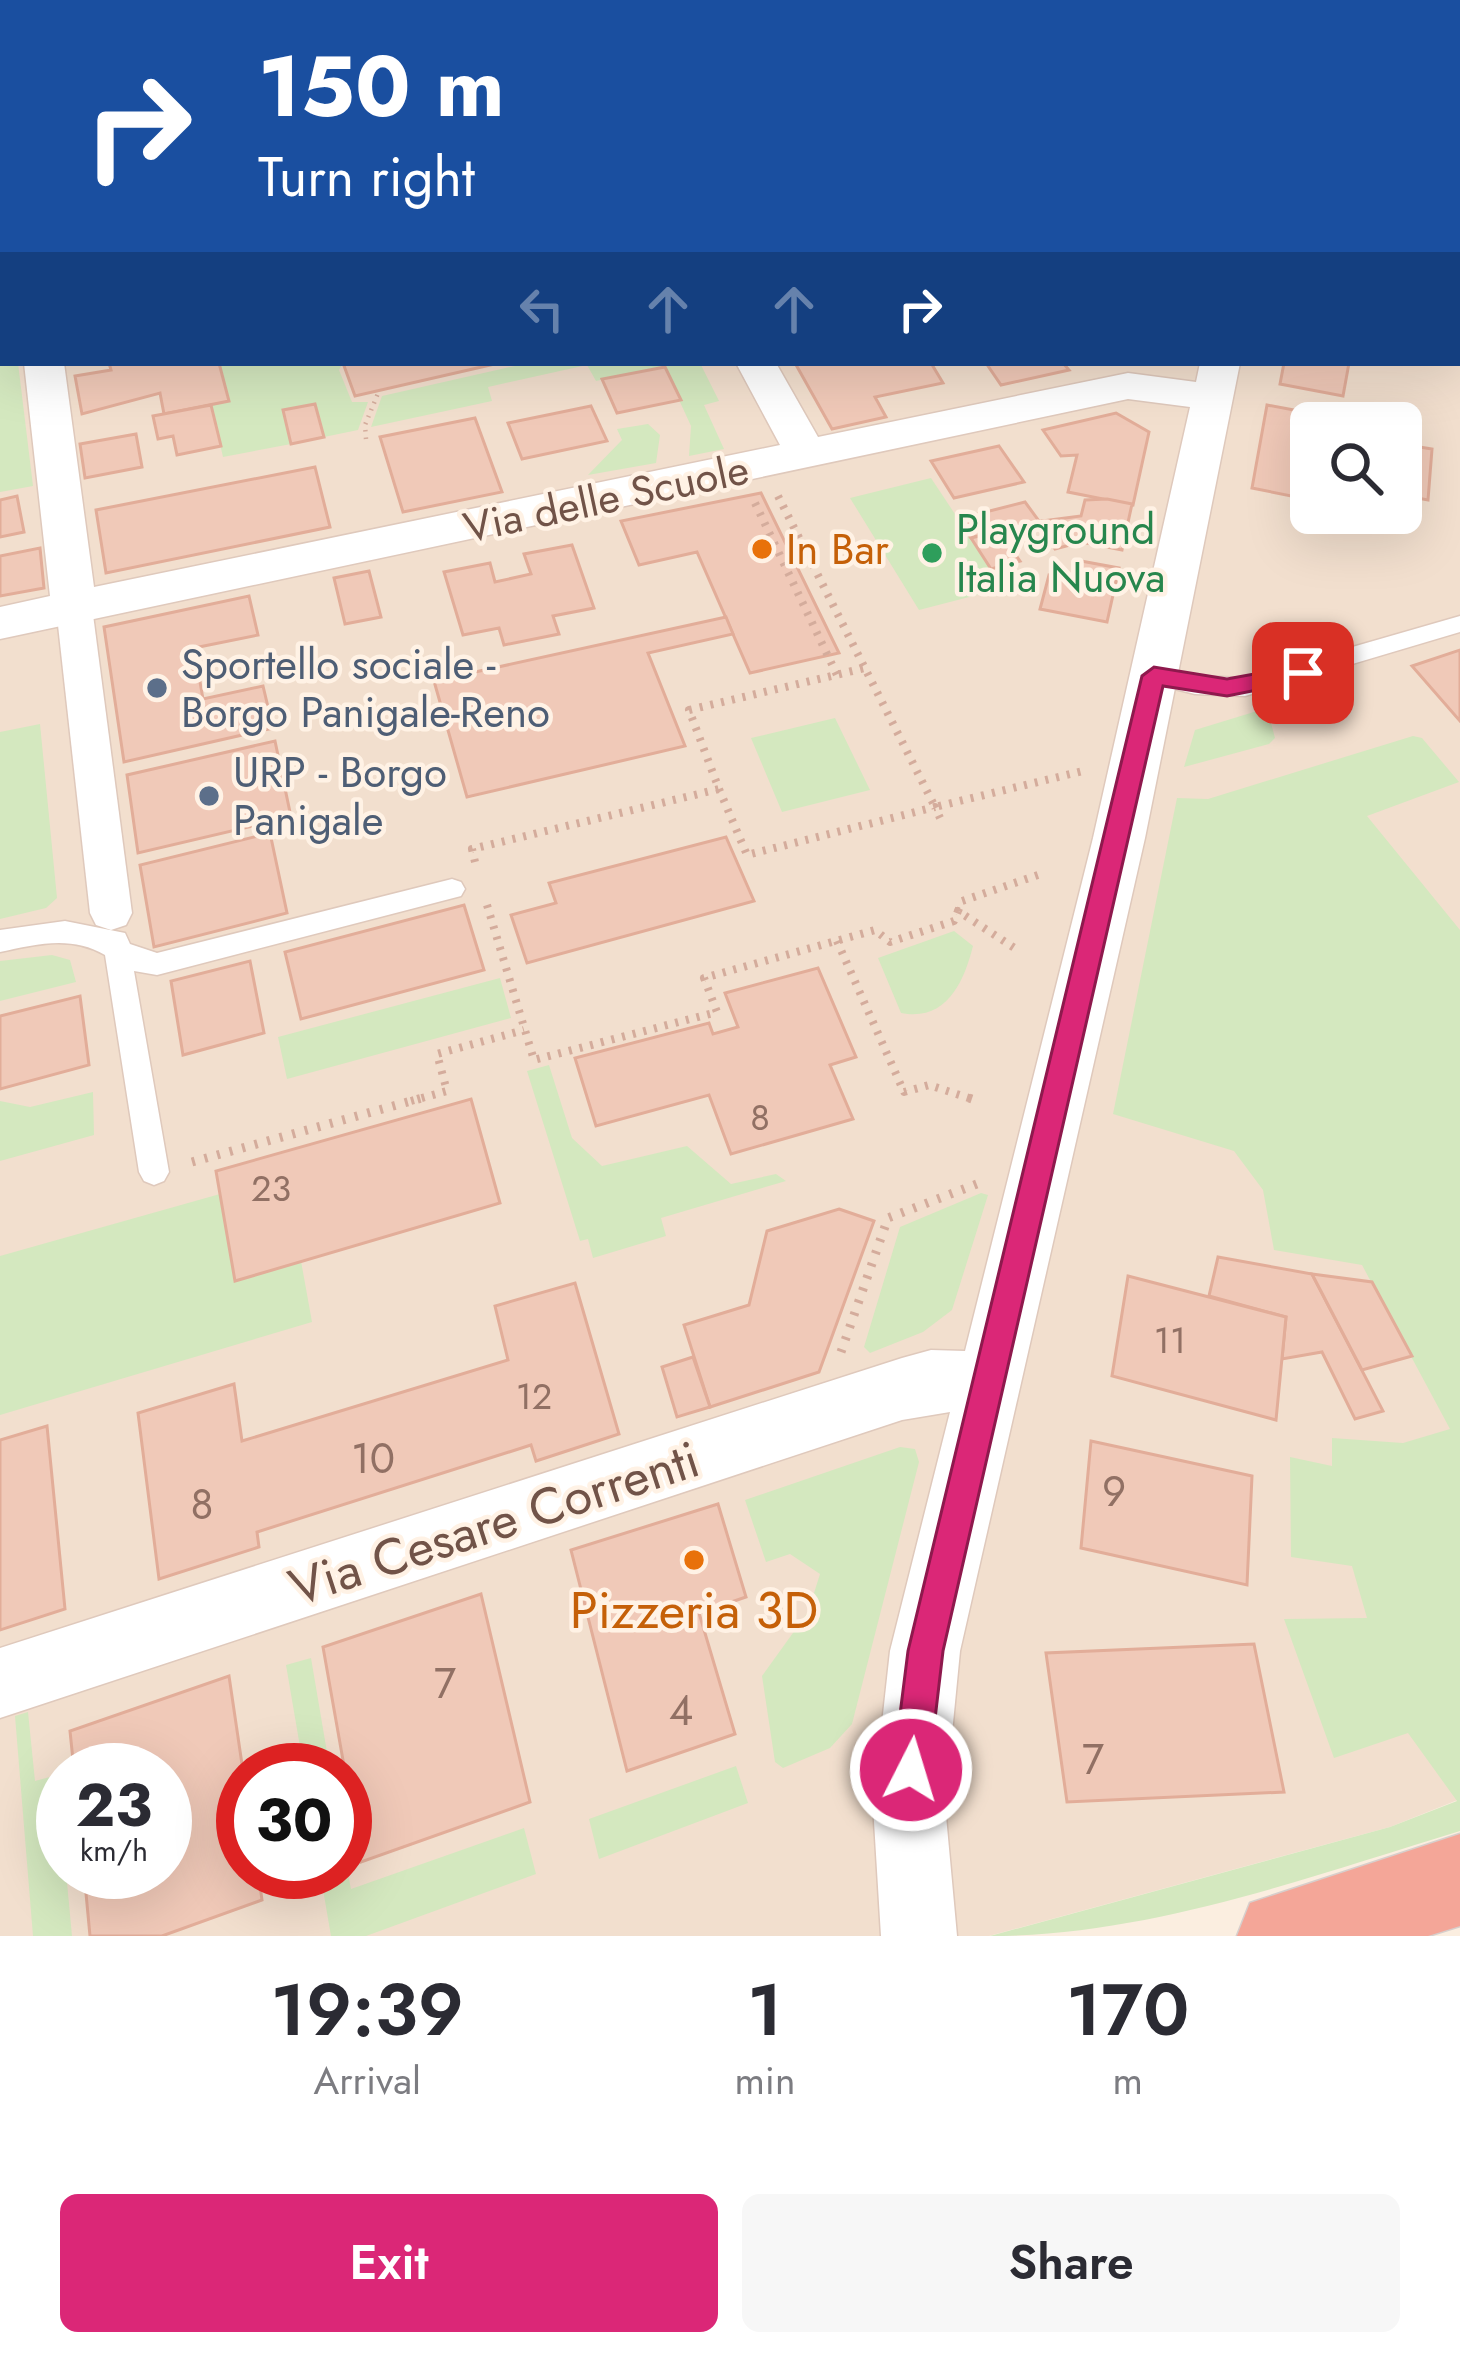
<!DOCTYPE html>
<html lang="en">
<head>
<meta charset="utf-8">
<style>
  :root { --surface:#fff; --page:#f7f7f7; --text:#2b2b33; --muted:#7c7c81; --accent:#db2777 }
  body { margin:0; font-family:Jost,sans-serif; background:var(--page); color:var(--text); height:100vh; display:flex; flex-direction:column; font-size:45px; white-space:nowrap }
  * { box-sizing:border-box; margin:0 }
  p { font-size:39px; color:var(--muted) }
  .icon { flex:none; width:66px; height:66px; fill:none; stroke:currentColor; stroke-width:2; stroke-linecap:round; stroke-linejoin:round }
  .map { position:relative; height:1936px; overflow:hidden }
  .panel { display:flex; flex-direction:column; background:var(--surface); flex:1 }
  .panel>* { flex:none }
  .guide { position:absolute; left:0px; top:0px; width:1461px; height:366px; box-shadow:0 12px 48px #0002; background:#1a4fa0; color:#fff; overflow:hidden }
  .tools { position:absolute; left:1290px; top:402px; display:grid; gap:24px }
  .tools a { display:grid; place-items:center; width:132px; height:132px; border-radius:18px; background:var(--surface); box-shadow:0 12px 48px #0002; font-size:60px }
  .speed { position:absolute; left:36px; top:1743px; display:flex; gap:24px; font-size:60px; font-weight:700; text-align:center }
  .speed>* { display:grid; place-content:center; width:156px; height:156px; border-radius:50%; background:var(--surface); box-shadow:0 12px 48px #0002; line-height:1 }
  .speed small { font-size:30px; font-weight:400 }
  .speed .limit { border:18px solid #d22; background:#fff; color:#111 }
  .pin { position:absolute; display:grid; place-items:center; width:102px; height:102px; color:#fff; margin:-51px; border-radius:24px; box-shadow:0 6px 18px #0006 }
  .me { position:absolute; width:132px; margin:-66px; rotate:5deg; stroke-linejoin:round; filter:drop-shadow(0 0 9px #0008) }
  .turn { display:flex; align-items:center; gap:42px; height:252px; padding:0 60px; font-size:54px }
  .turn .icon { width:156px; height:156px; stroke-width:2.5 }
  .turn b { display:block; font-size:84px; line-height:102px }
  .lanes { display:flex; align-items:center; height:114px; padding:0 60px; background:#0003; justify-content:center; gap:60px; direction:ltr }
  .lanes .off { opacity:.35 }
  .eta { display:flex; justify-content:space-evenly; align-items:center; height:204px; text-align:center }
  .eta b { font-size:72px; font-weight:600; line-height:84px }
  .primary-button { display:flex; gap:24px; margin-top:auto; padding:24px 60px }
  .primary-button a { flex:1; height:138px; border-radius:18px; background:var(--accent); color:#fff; font-size:48px; font-weight:600; line-height:138px; text-align:center }
  .primary-button a+a { background:var(--page); color:var(--text) }
  .map>svg:first-child { display:block }
  .residential { fill:#f2dfce; fill-rule:evenodd }
  .green { fill:#d4e8bf }
  .building { fill:#f0c9b8; stroke:#e2ad99; stroke-width:3 }
  .lines { fill:none; stroke-linecap:round; stroke-linejoin:round }
  .service-casing { stroke:#dfc9bc; stroke-width:3 }
  .pedestrian-casing { stroke:#dfc9bc; stroke-width:3 }
  .minor-casing { stroke:#dfc9bc; stroke-width:3 }
  .motorway-casing { stroke:#d7cfcc; stroke-width:3 }
  .path-far2 { stroke:#d4ac9c; stroke-width:4.5; stroke-dasharray:1.5 6; stroke-linecap:butt }
  .path-far1 { stroke:#d4ac9c; stroke-width:8; stroke-dasharray:3 8; stroke-linecap:butt }
  .path { stroke:#d4ac9c; stroke-width:9; stroke-dasharray:3 10; stroke-linecap:butt }
  .service { fill:#fff; fill-rule:evenodd }
  .pedestrian { fill:#fff; fill-rule:evenodd }
  .minor { fill:#fff; fill-rule:evenodd }
  .motorway { fill:#f4a698; fill-rule:evenodd }
  .route { fill:#db2777; stroke:#8e194d; stroke-width:3 }
  .food-dot { fill:#e8710a; stroke:#fff2e5; stroke-width:4.5 }
  .leisure-dot { fill:#2e9e5b; stroke:#fff2e5; stroke-width:4.5 }
  .service-dot { fill:#5c6f8a; stroke:#fff2e5; stroke-width:4.5 }
  .labels { text-anchor:middle; stroke-width:9; stroke-linejoin:round; paint-order:stroke }
  .number-label { font-size:36px; fill:#917064 }
  .street-label { font-size:42px; fill:#715348; stroke:#fff2e5 }
  .leisure-label { font-size:42px; fill:#27864d; stroke:#fff2e5; text-anchor:start }
  .food-label { font-size:42px; fill:#c56008; stroke:#fff2e5; text-anchor:start }
  .service-label { font-size:42px; fill:#4e5e75; stroke:#fff2e5; text-anchor:start }
  .near-number-label { font-size:42px; fill:#917064 }
  .near-street-label { font-size:51px; fill:#715348; stroke:#fff2e5 }
  .near-food-label { font-size:51px; fill:#c56008; stroke:#fff2e5 }
</style>
</head>
<body>
<div class="map">
<svg width="1460" height="1936" viewBox="0 0 1460 1936">
  <rect width="100%" height="100%" fill="#fbeee0"/>
  <path class="residential" d="M0,0H1460L1458,32V3H3V363H1458L1460,201V1799L1390,1827L989,1936H0ZM1311,423H1401V513H1311ZM63,1770H165V1872H63ZM243,1770H345V1872H243Z"/>
  <g class="green">
    <polygon points="124,0 539,0 540,3 105,3"/>
    <polygon points="0,225 3,363 18,363 33,486 0,492"/>
    <polygon points="219,363 343,363 339,370 352,402 368,402 358,430 324,437 315,405 284,410 291,444 223,457 211,405 228,401"/>
    <polygon points="528,363 700,363 719,401 704,405 724,449 689,456 691,426 664,367 596,381 587,365 488,387 492,401 371,427 382,396"/>
    <polygon points="648,424 660,435 656,463 588,475 622,440 617,429"/>
    <polygon points="931,478 1004,588 919,610 850,498"/>
    <polygon points="1267,708 1275,738 1269,744 1184,767 1195,730"/>
    <polygon points="835,718 870,790 782,812 751,738"/>
    <polygon points="40,724 57,898 46,908 0,919 0,732"/>
    <path d="M1413,736L1422,738L1459,782L1367,816L1460,930V1831C1309,1877 1149,1936 990,1936L1390,1827L1457,1801L1408,1733L1334,1758L1284,1619L1367,1618L1352,1566L1291,1557L1290,1457L1332,1466V1438L1403,1443L1450,1429L1362,1265L1274,1250L1263,1190L1234,1151L1113,1114L1177,798L1208,799Z"/>
    <path d="M954,931L973,946C964,982 946,1022 901,1013L878,958Z"/>
    <polygon points="52,955 70,960 76,982 0,1001 0,961"/>
    <polygon points="500,978 511,1018 287,1079 278,1037"/>
    <polygon points="549,1065 572,1138 602,1166 687,1146 731,1184 776,1174 786,1181 661,1218 666,1236 593,1258 588,1239 580,1241 527,1071"/>
    <polygon points="93,1092 94,1135 0,1161 0,1101 30,1107"/>
    <polygon points="981,1193 988,1195 952,1310 923,1332 870,1353 864,1347 900,1227"/>
    <polygon points="220,1194 301,1261 312,1322 0,1415 0,1256"/>
    <polygon points="900,1447 915,1449 919,1462 852,1724 830,1748 783,1768 775,1762 762,1676 808,1612 820,1574 790,1554 766,1562 745,1500"/>
    <polygon points="311,1658 330,1770 304,1770 286,1665"/>
    <polygon points="28,1712 35,1781 57,1775 72,1936 33,1936 15,1716"/>
    <polygon points="736,1766 748,1803 599,1859 589,1819"/>
    <polygon points="524,1828 536,1874 366,1936 331,1936 320,1872 345,1872 345,1859 351,1889"/>
  </g>
  <g class="building">
    <polygon points="109,363 219,363 229,401 164,414 160,393 82,414 75,376 111,370"/>
    <polygon points="343,363 499,363 355,396"/>
    <polygon points="795,363 931,363 943,383 875,397 886,417 832,429"/>
    <polygon points="986,363 1063,363 1069,370 1001,385"/>
    <polygon points="1284,363 1349,363 1343,396 1280,384"/>
    <polygon points="665,367 681,400 617,413 602,379"/>
    <polygon points="315,404 324,437 291,444 283,410"/>
    <polygon points="211,405 221,446 177,455 173,436 158,439 153,416"/>
    <polygon points="1267,405 1342,419 1341,423 1311,423 1311,500 1252,488"/>
    <polygon points="591,406 607,441 522,459 508,423"/>
    <polygon points="1116,413 1149,432 1133,505 1068,492 1077,455 1061,456 1043,430"/>
    <polygon points="475,418 502,492 403,512 380,437"/>
    <polygon points="136,434 142,467 85,478 80,444"/>
    <polygon points="1401,444 1432,449 1428,500 1401,495"/>
    <polygon points="999,446 1024,482 954,498 931,461"/>
    <polygon points="315,467 330,527 106,573 96,510"/>
    <polygon points="761,493 839,653 750,673 697,552 639,565 621,521"/>
    <polygon points="17,496 24,532 0,537 0,500"/>
    <polygon points="1107,499 1132,504 1122,550 1081,542 1055,549 1035,522 1081,516 1085,500"/>
    <polygon points="1025,502 1039,521 971,538 958,519"/>
    <polygon points="999,531 1020,561 991,569 971,538"/>
    <polygon points="572,545 594,608 553,616 559,634 504,645 499,628 463,635 444,572 490,563 495,582 531,574 524,554"/>
    <polygon points="40,548 44,588 0,596 0,556"/>
    <polygon points="1081,561 1119,568 1107,622 1040,609 1049,575 1076,581"/>
    <polygon points="369,571 381,617 345,624 334,578"/>
    <polygon points="249,596 258,635 194,648 203,699 263,686 273,728 124,762 104,627"/>
    <polygon points="726,617 733,634 648,653 685,746 467,797 434,681"/>
    <polygon points="1460,650 1460,721 1412,666"/>
    <polygon points="275,741 291,817 138,853 127,775"/>
    <polygon points="270,833 287,913 154,947 140,865"/>
    <polygon points="726,837 754,901 527,963 511,915 556,903 549,883"/>
    <polygon points="464,905 484,970 301,1019 285,952"/>
    <polygon points="250,961 264,1033 183,1055 171,981"/>
    <polygon points="818,968 856,1057 830,1065 853,1119 731,1154 709,1095 596,1126 575,1058 709,1023 713,1034 738,1027 725,993"/>
    <polygon points="80,996 89,1065 0,1089 0,1016"/>
    <polygon points="471,1099 500,1203 235,1281 216,1171"/>
    <polygon points="839,1209 874,1221 819,1372 710,1407 684,1325 749,1305 767,1231"/>
    <polygon points="1218,1257 1312,1274 1383,1411 1355,1419 1322,1352 1282,1359 1286,1317 1209,1296"/>
    <polygon points="1312,1274 1372,1282 1412,1356 1362,1370"/>
    <polygon points="1128,1276 1286,1317 1276,1420 1112,1376"/>
    <polygon points="575,1283 619,1434 536,1461 531,1445 257,1532 259,1547 159,1579 138,1413 234,1384 242,1441 508,1360 495,1306"/>
    <polygon points="693,1357 710,1407 677,1417 662,1367"/>
    <polygon points="47,1426 65,1609 0,1630 0,1440"/>
    <polygon points="1091,1441 1252,1476 1247,1585 1081,1548"/>
    <polygon points="718,1504 746,1597 699,1613 735,1734 627,1771 571,1550"/>
    <polygon points="481,1594 530,1802 361,1862 323,1647"/>
    <polygon points="1254,1644 1284,1792 1067,1802 1046,1653"/>
    <polygon points="229,1676 243,1771 243,1872 258,1872 262,1900 162,1936 90,1936 84,1872 165,1872 165,1770 74,1770 70,1731"/>
  </g>
  <g class="lines">
    <defs>
      <g id="service">
        <polygon points="1460,616 1460,632 1245,696 1195,694 1146,682 1142,676 1154,667 1195,676 1245,678"/>
        <path d="M452,879L461,882L465,889L461,896L157,975L134,971L169,1172L164,1181L154,1185L144,1181L139,1172L105,955C72,935 36,944 0,952V930L65,921L125,933L130,944L157,953Z"/>
      </g>
      <polygon id="pedestrian" points="74,594 87,598 92,607 132,913 126,925 111,930 96,925 90,913 56,607 61,598"/>
      <g id="minor">
        <polygon points="546,0 578,0 580,3 548,3"/>
        <polygon points="854,0 890,0 892,3 856,3"/>
        <polygon points="0,31 3,32 3,77 0,76"/>
        <polygon points="24,363 64,363 94,587 780,445 736,363 776,363 818,437 1128,373 1196,382 1200,363 1240,363 1145,838 960,1651 945,1805 957,1936 881,1936 873,1805 890,1651 950,1412 902,1420 0,1718 0,1648 902,1358 931,1350 965,1351 1093,838 1190,407 1128,399 0,639 0,607 50,596"/>
      </g>
      <polygon id="motorway" points="1460,1834 1460,1926 1428,1936 1237,1936 1250,1903"/>
    </defs>
    <use href="#service" class="service-casing"/>
    <use href="#pedestrian" class="pedestrian-casing"/>
    <use href="#minor" class="minor-casing"/>
    <use href="#motorway" class="motorway-casing"/>
    <g class="path-far2">
      <polyline points="65,3 84,0"/>
      <polyline points="488,3 508,0"/>
      <polyline points="366,439 365,425 379,391"/>
    </g>
    <g class="path-far1">
      <polyline points="778,496 935,807 1083,771"/>
      <polyline points="755,503 837,675"/>
      <polyline points="719,789 747,855 935,807 940,818"/>
      <polyline points="475,862 472,849 719,789 689,710 865,668"/>
      <polyline points="487,905 534,1060 717,1012 704,978 875,930 890,942 954,921 958,911 1016,949"/>
      <polyline points="958,911 962,901 1038,875"/>
      <polyline points="837,941 904,1092 929,1085 975,1100"/>
      <polyline points="411,1101 447,1091 437,1054 524,1030"/>
    </g>
    <g class="path">
      <polyline points="969,1098 975,1100"/>
      <polyline points="192,1162 422,1098"/>
      <polyline points="841,1352 888,1218 982,1182"/>
    </g>
    <use href="#service" class="service"/>
    <use href="#pedestrian" class="pedestrian"/>
    <use href="#minor" class="minor"/>
    <use href="#motorway" class="motorway"/>
  </g>
  <polygon class="route" points="1303,665 1315,673 1312,679 1227,696 1163,686 943,1651 929,1770 924,1783 911,1788 898,1783 893,1770 908,1651 1142,676 1154,667 1227,679"/>
  <g class="food-dot">
    <circle cx="762" cy="549" r="12"/>
    <circle cx="694" cy="1560" r="12"/>
  </g>
  <circle class="leisure-dot" cx="932" cy="553" r="12"/>
  <g class="service-dot">
    <circle cx="157" cy="688" r="12"/>
    <circle cx="209" cy="796" r="12"/>
  </g>
  <g class="labels">
    <g class="number-label">
      <text x="760" y="1130">8</text>
      <text x="271" y="1201">23</text>
      <text x="1170" y="1353">11</text>
      <text x="534" y="1409">12</text>
    </g>
    <g class="street-label">
      <text transform="translate(606 498) rotate(-12)" y="15">Via delle Scuole</text>
    </g>
    <g class="leisure-label">
      <text x="956" y="544">Playground<tspan x="956" dy="48">Italia Nuova</tspan></text>
    </g>
    <g class="food-label">
      <text x="786" y="564">In Bar</text>
    </g>
    <g class="service-label">
      <text x="181" y="679">Sportello sociale -<tspan x="181" dy="48">Borgo Panigale-Reno</tspan></text>
      <text x="233" y="787">URP - Borgo<tspan x="233" dy="48">Panigale</tspan></text>
    </g>
    <g class="near-number-label">
      <text x="373" y="1473">10</text>
      <text x="1114" y="1506">9</text>
      <text x="202" y="1519">8</text>
      <text x="445" y="1698">7</text>
      <text x="681" y="1725">4</text>
      <text x="1093" y="1774">7</text>
    </g>
    <g class="near-street-label">
      <text transform="translate(494 1523) rotate(-18)" y="18">Via Cesare Correnti</text>
    </g>
    <g class="near-food-label">
      <text x="694" y="1628">Pizzeria 3D</text>
    </g>
  </g>
</svg>
<div class="tools">
<a><svg class="icon" aria-label="search" viewBox="0 0 24 24"><circle cx="10" cy="10" r="6"/><path d="M15 15l6 6"/></svg></a>
</div>
<div class="speed"><div>23<small>km/h</small></div><div class="limit">30</div></div>
<div class="pin" style="left:1303px;top:673px;background:#d93025"><svg class="icon" aria-label="arrive" viewBox="0 0 24 24"><path d="M6 21V4h12l-3 4 3 4H6"/></svg></div>
<svg class="me" style="left:911px;top:1770px" viewBox="-20 -20 40 40"><circle r="17" fill="#db2777" stroke="#fff" stroke-width="3"/><path d="M0-11L8 9 0 5-8 9z" fill="#fff"/></svg>
<div class="guide">
<div class="turn"><svg class="icon" aria-label="right" viewBox="0 0 24 24"><path d="M7 20v-9h11M14 6l5 5-5 5"/></svg><div><b>150 m</b>Turn right</div></div>
<div class="lanes"><svg class="icon off" aria-label="left" viewBox="0 0 24 24"><path d="M17 20v-9H6M10 6l-5 5 5 5"/></svg><svg class="icon off" aria-label="ahead" viewBox="0 0 24 24"><path d="M12 20V5M6 11l6-6 6 6"/></svg><svg class="icon off" aria-label="ahead" viewBox="0 0 24 24"><path d="M12 20V5M6 11l6-6 6 6"/></svg><svg class="icon" aria-label="right" viewBox="0 0 24 24"><path d="M7 20v-9h11M14 6l5 5-5 5"/></svg></div>
</div>
</div>
<section class="panel">
<div class="eta">
<div><b>19:39</b><p>Arrival</p></div>
<div><b>1</b><p>min</p></div>
<div><b>170</b><p>m</p></div>
</div>
<div class="primary-button"><a>Exit</a><a>Share</a></div>
</section>
</body>
</html>
